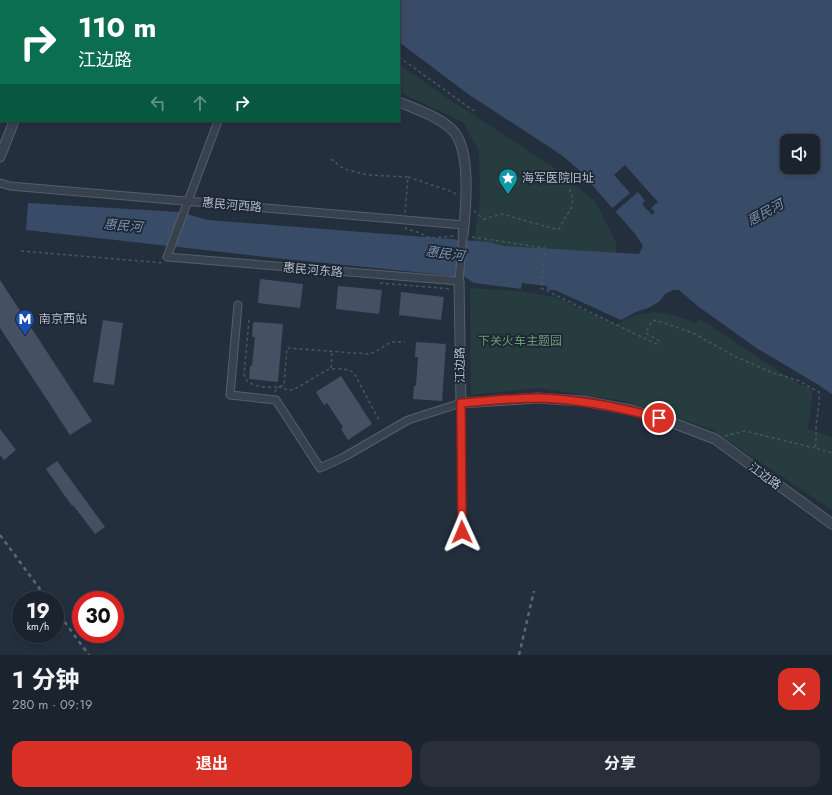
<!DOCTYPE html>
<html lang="zh">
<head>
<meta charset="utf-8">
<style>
  :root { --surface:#1b232e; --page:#282f3a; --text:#f1f3f6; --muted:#a0a4aa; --line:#39404a; --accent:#d93025 }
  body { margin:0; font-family:Jost,"Noto Sans SC",sans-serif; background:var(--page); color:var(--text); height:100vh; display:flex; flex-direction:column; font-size:15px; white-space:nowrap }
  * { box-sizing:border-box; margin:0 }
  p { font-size:13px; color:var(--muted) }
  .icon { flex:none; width:22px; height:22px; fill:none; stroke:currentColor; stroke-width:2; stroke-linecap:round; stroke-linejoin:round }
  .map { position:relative; height:655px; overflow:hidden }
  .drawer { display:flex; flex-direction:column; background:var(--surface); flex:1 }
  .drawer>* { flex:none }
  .guide { position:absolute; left:0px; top:0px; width:400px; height:122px; box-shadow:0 2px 6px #0003,0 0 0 1px var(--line); background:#0b6e4f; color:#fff; overflow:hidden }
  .controls { position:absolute; left:780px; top:134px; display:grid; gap:8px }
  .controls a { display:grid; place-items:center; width:40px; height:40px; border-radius:8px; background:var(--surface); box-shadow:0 2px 6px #0003,0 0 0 1px var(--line); font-size:20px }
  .speed { position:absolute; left:12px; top:591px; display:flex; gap:8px; font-size:20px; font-weight:700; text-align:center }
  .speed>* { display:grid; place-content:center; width:52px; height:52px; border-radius:50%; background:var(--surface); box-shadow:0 2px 6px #0003,0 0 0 1px var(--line); line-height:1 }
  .speed small { font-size:10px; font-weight:400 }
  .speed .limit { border:6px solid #d22; background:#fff; color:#111 }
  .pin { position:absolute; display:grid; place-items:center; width:34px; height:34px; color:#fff; margin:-17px; border:2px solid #fff; border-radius:50%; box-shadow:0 1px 4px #0007 }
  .me { position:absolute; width:44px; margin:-22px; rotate:359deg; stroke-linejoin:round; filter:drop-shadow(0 0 3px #0008) }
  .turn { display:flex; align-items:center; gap:14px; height:84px; padding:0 12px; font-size:18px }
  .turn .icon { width:52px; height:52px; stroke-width:2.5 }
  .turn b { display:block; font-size:28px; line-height:34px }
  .lanes { display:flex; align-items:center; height:38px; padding:0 12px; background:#0003; justify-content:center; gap:20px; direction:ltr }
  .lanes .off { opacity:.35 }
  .round { display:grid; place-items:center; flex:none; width:42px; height:42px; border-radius:12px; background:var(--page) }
  .summary { display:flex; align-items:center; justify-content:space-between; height:68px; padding:0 12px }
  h1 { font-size:24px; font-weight:700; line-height:30px }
  .action { display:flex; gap:8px; margin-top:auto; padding:8px 12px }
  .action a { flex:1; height:46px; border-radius:12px; background:var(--accent); color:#fff; font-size:16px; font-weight:700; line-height:46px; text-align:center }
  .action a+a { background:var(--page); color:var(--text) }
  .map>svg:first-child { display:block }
  .green { fill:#263c3f }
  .water { fill:#394c67; fill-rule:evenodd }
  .pier { fill:#242f3e }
  .building { fill:#455162 }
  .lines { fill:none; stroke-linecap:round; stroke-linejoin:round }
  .minor-casing { stroke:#565f6c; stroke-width:9 }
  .tertiary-casing { stroke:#565f6c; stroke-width:11 }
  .path { stroke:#44595c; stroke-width:1.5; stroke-dasharray:3 3; stroke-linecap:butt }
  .minor { stroke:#38414e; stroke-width:7 }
  .tertiary { stroke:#38414e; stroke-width:9 }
  .rail { stroke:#5a6575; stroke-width:2.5; stroke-dasharray:4 4; stroke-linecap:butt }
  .route-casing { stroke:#8d1f18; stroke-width:10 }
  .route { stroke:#d93025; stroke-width:7 }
  .labels { text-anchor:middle; stroke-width:3.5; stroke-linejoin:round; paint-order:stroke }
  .poi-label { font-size:12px; fill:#b4bcc9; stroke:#1d2633; text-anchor:start }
  .street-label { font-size:12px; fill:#b4bcc9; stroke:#1d2633 }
  .park-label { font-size:12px; fill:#6b9a76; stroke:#1d2633 }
  .water-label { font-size:13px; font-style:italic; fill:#7c92b1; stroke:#1d2633 }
</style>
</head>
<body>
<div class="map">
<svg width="832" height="655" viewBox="0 0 832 655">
  <rect width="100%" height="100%" fill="#242f3e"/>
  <g class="green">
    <polygon points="399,64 437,91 554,168 595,201 616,242 616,255 473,246 480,200 479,151 463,122 399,92"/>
    <path d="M470,288L519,291L555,297L617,325C629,314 652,310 668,314C678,316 687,320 696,323L700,319L800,385L813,388L808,429L832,437V510L711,429L623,401L540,388L471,395Z"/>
  </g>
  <path class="water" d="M339,0H832V394L817,384L758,349L699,307L679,290H673L665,294L660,301L648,308L636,312L621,320L555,290H547V286L522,283L521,289L474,283L465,277L275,258L26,230L28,203L179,212L208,220L488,242L504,246L639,254L643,246L636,235L579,170L563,156L468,94L399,42V1ZM787,141H813V167H787Z"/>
  <polygon class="pier" points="625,165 658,202 651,208 655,212 652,215 642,204 645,201 638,192 614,213 611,209 630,193 614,175"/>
  <g class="building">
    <polygon points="260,279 303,284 300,308 258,303"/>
    <polygon points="0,280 92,421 70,435 0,328"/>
    <polygon points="338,286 382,290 379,314 336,309"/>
    <polygon points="401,292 444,297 441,320 399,315"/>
    <polygon points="103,320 123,323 114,385 93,382"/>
    <polygon points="253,322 283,324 278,382 249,379 250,366 252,366 255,337 252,337"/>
    <polygon points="416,342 446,344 442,401 413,399 414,386 416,386 418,357 415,357"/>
    <polygon points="341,376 372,424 348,440 341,429 343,427 327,403 324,405 316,392"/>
    <polygon points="0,429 16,450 4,460 0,455"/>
    <polygon points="57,461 105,527 95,534 73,505 72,506 46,469"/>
  </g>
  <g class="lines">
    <defs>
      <g id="minor">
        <polyline points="218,121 167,257 459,281 463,235"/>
        <polyline points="0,183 10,186 464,225"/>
        <polyline points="238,305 230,395 276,400 320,468 344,457 408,420 461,403 462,533"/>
      </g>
      <g id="tertiary">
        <polyline points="221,0 222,1"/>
        <polyline points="60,1 60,0"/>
        <path d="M399,102C416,109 443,118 455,133C471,155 466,208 463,235"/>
        <polyline points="0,157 14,121"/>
        <polyline points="459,281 461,403 537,398 583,401 631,410 673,423 715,439 832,524"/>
      </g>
    </defs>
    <use href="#minor" class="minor-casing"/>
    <use href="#tertiary" class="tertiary-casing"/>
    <g class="path">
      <polyline points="289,0 291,1"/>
      <polyline points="399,57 474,111"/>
      <polyline points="331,159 344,169 368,175 408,177 405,213"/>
      <polyline points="408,177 453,192 458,196"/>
      <polyline points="474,211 484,219 502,214 558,230 571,208 573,199 569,187"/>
      <polyline points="406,227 406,229 417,232 430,238 456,236"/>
      <path d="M472,237L545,248L541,288L656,344L659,341L646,333L649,325L655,320L693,333L734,356L773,373L797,380L819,392C820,404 818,408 817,419C815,428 817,438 815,448L832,453"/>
      <polyline points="21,251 163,263"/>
      <polyline points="380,283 451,289"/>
      <path d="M249,320L244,375L247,381C256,388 274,389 284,385L287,348L368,354L375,352L391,342H405"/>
      <polyline points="331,368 332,352"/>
      <path d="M275,392L276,389L279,387L288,390H293L327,370C335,368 347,368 354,373L380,422"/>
      <polyline points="725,436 745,431 815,448"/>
    </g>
    <use href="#minor" class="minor"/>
    <use href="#tertiary" class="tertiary"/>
    <g class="rail">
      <polyline points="0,535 48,600"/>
      <polyline points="55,609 89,655"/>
      <polyline points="519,655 534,591"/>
    </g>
  </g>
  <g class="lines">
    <defs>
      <path id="route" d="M462,532L461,403C486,401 512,398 538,398C579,399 619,407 659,418"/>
    </defs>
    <use href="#route" class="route-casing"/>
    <use href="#route" class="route"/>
  </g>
  <defs>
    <symbol id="sight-pin" viewBox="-11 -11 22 30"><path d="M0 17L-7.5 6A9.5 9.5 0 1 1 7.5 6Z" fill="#0f9aa8" stroke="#1d2633"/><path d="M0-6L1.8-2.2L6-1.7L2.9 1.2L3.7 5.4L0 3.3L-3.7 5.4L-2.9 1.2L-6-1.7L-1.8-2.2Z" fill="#fff"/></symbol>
    <symbol id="metro-pin" viewBox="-11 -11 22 30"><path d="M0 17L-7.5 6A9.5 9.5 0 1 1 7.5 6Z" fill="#1a4fb4" stroke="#1d2633"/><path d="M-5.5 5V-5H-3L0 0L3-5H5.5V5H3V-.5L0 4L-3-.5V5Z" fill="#fff"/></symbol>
  </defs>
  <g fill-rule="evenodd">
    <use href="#sight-pin" x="497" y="167" width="22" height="30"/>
    <use href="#metro-pin" x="14" y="308" width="22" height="30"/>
  </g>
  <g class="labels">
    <g class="poi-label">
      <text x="522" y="182">海军医院旧址</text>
      <text x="39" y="323">南京西站</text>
    </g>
    <g class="street-label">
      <text transform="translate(232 205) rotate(5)" y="4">惠民河西路</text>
      <text transform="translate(313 270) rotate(5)" y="4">惠民河东路</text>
      <text transform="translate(460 365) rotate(-91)" y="4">江边路</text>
      <text transform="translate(765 476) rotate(36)" y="4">江边路</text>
    </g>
    <g class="park-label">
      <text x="520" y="345">下关火车主题园</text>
    </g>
    <g class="water-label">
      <text transform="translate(765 212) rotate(-29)" y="5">惠民河</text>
      <text transform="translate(123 225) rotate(5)" y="5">惠民河</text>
      <text transform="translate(445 253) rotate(8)" y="5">惠民河</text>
    </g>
  </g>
</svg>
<div class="controls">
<a><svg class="icon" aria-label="sound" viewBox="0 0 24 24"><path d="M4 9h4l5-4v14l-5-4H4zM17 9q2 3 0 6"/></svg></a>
</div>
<div class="speed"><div>19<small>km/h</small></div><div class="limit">30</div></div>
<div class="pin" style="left:659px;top:418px;background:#d93025"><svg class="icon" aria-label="arrive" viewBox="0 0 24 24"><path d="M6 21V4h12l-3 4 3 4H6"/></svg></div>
<svg class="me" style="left:462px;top:532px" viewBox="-20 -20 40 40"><path d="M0-17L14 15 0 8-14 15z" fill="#d93025" stroke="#fff" stroke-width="4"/></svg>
<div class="guide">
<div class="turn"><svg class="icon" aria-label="right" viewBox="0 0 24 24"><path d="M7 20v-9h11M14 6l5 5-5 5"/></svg><div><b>110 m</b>江边路</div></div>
<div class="lanes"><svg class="icon off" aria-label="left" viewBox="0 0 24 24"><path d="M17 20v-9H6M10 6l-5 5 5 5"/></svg><svg class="icon off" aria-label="ahead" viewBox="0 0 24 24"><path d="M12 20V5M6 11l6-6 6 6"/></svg><svg class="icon" aria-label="right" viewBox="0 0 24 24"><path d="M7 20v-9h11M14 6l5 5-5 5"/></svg></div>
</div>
</div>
<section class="drawer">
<div class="summary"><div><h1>1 分钟</h1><p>280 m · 09:19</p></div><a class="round" style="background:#d93025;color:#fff"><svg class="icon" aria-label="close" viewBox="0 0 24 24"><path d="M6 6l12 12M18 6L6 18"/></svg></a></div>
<div class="action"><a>退出</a><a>分享</a></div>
</section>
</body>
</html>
